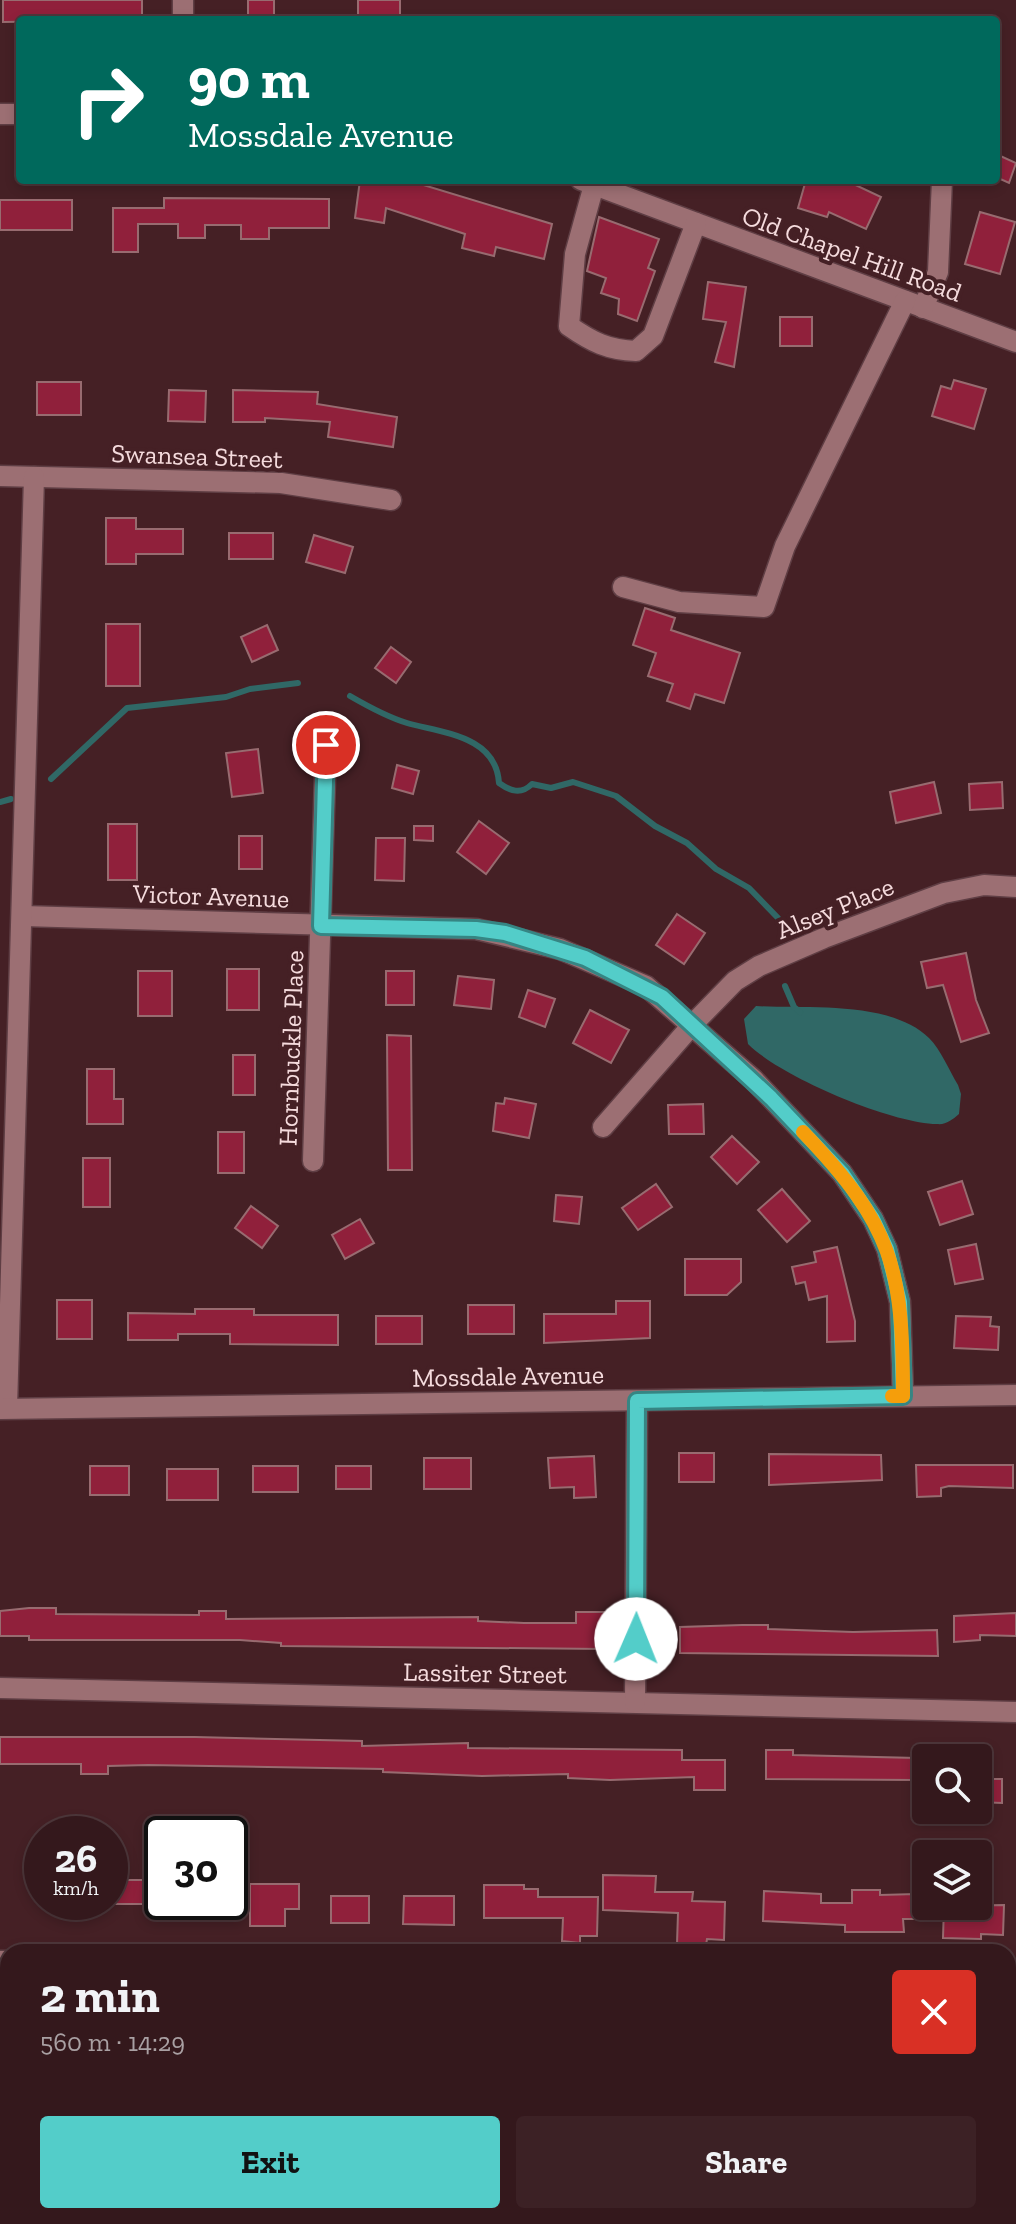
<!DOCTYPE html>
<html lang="en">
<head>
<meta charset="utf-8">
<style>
  :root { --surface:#34181c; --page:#3c2125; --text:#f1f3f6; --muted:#a9a0a3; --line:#4e373b; --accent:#53cdc9 }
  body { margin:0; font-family:"Zilla Slab",serif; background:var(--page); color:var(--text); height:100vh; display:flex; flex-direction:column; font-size:30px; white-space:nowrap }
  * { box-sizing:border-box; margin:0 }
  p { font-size:26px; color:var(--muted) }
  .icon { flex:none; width:44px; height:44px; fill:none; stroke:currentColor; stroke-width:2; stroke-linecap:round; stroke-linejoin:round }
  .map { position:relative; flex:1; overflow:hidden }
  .sheet { position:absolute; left:0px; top:1944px; width:1016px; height:280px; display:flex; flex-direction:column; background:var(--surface); border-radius:24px 24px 0 0; box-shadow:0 4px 12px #0003,0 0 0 2px var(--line) }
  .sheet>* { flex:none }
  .top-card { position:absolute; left:16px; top:16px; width:984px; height:168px; border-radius:8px; box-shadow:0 4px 12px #0003,0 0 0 2px var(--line); background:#00695c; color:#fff; overflow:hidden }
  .fabs { position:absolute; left:912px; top:1744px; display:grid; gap:16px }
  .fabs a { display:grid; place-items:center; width:80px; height:80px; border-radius:8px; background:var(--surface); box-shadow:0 4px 12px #0003,0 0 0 2px var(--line); font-size:40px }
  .speed { position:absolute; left:24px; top:1816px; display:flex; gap:16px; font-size:40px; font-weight:700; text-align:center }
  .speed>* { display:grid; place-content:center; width:104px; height:104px; border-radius:50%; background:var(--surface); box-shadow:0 4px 12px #0003,0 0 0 2px var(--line); line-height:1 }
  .speed small { font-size:20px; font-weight:400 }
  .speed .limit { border:4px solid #111; border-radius:12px; background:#fff; color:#111 }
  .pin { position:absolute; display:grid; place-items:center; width:68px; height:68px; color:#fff; margin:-34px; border:4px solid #fff; border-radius:50%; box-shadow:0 2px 8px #0007 }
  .me { position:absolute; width:88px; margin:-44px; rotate:1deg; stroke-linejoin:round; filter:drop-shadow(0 0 6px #0008) }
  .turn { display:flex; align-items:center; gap:28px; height:168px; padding:0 40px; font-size:36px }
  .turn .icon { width:104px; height:104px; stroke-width:2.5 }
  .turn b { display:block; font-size:56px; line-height:68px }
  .round { display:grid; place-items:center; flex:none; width:84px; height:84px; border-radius:8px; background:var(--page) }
  .summary { display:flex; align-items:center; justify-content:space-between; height:136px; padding:0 40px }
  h1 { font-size:48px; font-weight:700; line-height:60px }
  .cta { display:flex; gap:16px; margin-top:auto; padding:16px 40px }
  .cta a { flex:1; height:92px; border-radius:8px; background:var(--accent); color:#111; font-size:32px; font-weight:700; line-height:92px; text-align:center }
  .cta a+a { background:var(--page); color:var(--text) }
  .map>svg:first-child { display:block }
  .water { fill:#306866 }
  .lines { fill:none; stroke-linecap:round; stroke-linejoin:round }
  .stream { stroke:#306866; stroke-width:6 }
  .building { fill:#90203b; stroke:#986b70; stroke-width:2 }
  .minor-casing { stroke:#5f3e44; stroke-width:23 }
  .minor { stroke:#9c6f73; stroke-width:20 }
  .route-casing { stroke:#368583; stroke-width:20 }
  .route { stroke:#53cdc9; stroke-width:14 }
  .slow { stroke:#f59e0b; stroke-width:14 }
  .labels { text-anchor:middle; stroke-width:8; stroke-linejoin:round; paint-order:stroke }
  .street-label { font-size:26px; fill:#f5dbdd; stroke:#452025 }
</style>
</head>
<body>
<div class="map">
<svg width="1016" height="2224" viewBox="0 0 1016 2224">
  <rect width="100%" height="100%" fill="#452025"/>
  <path class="water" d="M756,1006C806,1009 890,1000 929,1038C941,1050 949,1070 958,1085L961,1094L959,1114C952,1120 946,1125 937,1124C890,1123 781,1077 748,1044L744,1019Z"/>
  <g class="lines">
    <g class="stream">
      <path d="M350,696C369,707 387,717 407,723C443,733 496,736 499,783C510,791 521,795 532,784L551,788L573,782L616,796L655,826L687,843L716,869L749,888L778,918"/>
      <polyline points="51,779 127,708 226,697 250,689 298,683"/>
      <polyline points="0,802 11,799"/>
      <polyline points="785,986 794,1007 800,1012"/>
    </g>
  </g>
  <g class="building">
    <polygon points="3,0 142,0 142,20 3,22"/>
    <rect x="248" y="0" width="26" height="20"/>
    <rect x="358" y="0" width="42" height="20"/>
    <polygon points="996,154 1016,163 1009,183 996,177"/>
    <polygon points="360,180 407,180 552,224 544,259 496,247 494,256 462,248 465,234 386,208 384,223 355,218"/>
    <polygon points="806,180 845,180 881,197 866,229 829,212 827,217 798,208"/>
    <polygon points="164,198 329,199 329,228 269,228 269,239 241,239 241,225 205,225 205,238 178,238 178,224 138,224 138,252 113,252 113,208 164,208"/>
    <rect x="0" y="200" width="72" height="30"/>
    <polygon points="980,212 1015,222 1000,274 965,264"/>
    <polygon points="599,217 659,239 648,268 655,271 637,321 618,314 619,299 601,293 606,278 587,271"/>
    <polygon points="708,282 746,287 734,367 715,362 726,322 703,319"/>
    <rect x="780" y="317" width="32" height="29"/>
    <polygon points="954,380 986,389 974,429 932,416 941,386 951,389"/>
    <rect x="37" y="382" width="44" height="33"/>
    <polygon points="169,390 206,391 205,422 168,421"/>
    <polygon points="233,390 318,392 317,404 397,417 393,447 328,437 330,422 265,418 265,422 233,422"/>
    <polygon points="106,518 136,518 136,529 183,529 183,554 136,554 136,564 106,564"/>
    <rect x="229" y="533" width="44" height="26"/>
    <polygon points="314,535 353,547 345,573 306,562"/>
    <polygon points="645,608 675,618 671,630 740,653 724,703 695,694 690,709 667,701 673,684 648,676 656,653 633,645"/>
    <rect x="106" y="624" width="34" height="62"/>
    <polygon points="267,625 278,650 252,662 241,637"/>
    <polygon points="391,647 411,662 396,683 375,668"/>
    <polygon points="258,749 263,793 232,797 226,753"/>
    <polygon points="397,765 419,771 413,794 392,788"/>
    <polygon points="934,782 941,813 896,823 890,792"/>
    <polygon points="1002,782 1003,808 970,810 969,784"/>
    <polygon points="479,821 509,843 486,874 457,852"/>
    <rect x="108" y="824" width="29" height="56"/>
    <polygon points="414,826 433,826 433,841 414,840"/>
    <rect x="239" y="836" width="23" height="33"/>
    <polygon points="376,838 405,838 404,881 375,880"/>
    <polygon points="677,914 705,933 684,964 656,945"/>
    <polygon points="966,953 976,1000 989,1033 961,1042 943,985 927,988 921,962"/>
    <rect x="227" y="969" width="32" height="41"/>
    <rect x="138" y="971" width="34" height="45"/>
    <rect x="386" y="971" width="28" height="34"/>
    <polygon points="458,976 494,980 491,1009 454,1005"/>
    <polygon points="528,990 555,999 545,1027 519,1017"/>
    <polygon points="590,1010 629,1030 611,1063 573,1043"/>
    <polygon points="387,1035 411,1036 412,1170 388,1170"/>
    <rect x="233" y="1055" width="22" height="40"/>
    <polygon points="87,1069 114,1069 114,1099 123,1099 123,1124 87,1124"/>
    <polygon points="505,1098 536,1104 529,1138 493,1131 496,1103 504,1104"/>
    <polygon points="703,1104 704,1134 669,1134 668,1105"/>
    <rect x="218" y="1132" width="26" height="41"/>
    <polygon points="732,1136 759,1162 737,1184 711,1157"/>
    <rect x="83" y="1158" width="27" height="49"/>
    <polygon points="962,1181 973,1214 940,1225 928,1192"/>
    <polygon points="656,1184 672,1207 638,1230 622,1208"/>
    <polygon points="782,1189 810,1221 787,1242 758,1210"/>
    <polygon points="556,1195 582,1197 579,1224 554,1221"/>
    <polygon points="251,1206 278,1226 262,1248 235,1228"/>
    <polygon points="360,1219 374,1243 345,1259 332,1235"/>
    <polygon points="976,1244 983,1279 955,1284 948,1250"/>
    <polygon points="837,1247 855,1321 855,1341 827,1342 827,1296 809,1300 805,1282 796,1284 792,1267 816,1262 814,1252"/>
    <polygon points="685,1259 741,1259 741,1282 727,1295 685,1295"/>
    <rect x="57" y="1300" width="35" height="39"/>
    <polygon points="616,1301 650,1301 650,1338 544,1343 544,1314 616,1314"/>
    <rect x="468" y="1305" width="46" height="29"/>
    <polygon points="195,1309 254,1309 254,1315 338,1315 338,1345 230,1344 230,1334 178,1334 178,1340 128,1340 128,1313 195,1314"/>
    <rect x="376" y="1316" width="46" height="28"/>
    <polygon points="956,1316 991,1317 990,1326 999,1327 998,1350 954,1348"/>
    <rect x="679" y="1453" width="35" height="29"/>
    <polygon points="769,1454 881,1455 882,1480 769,1485"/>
    <polygon points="594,1456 596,1497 574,1498 574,1487 550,1488 548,1458"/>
    <rect x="424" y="1458" width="47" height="31"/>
    <polygon points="916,1465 1013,1465 1013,1488 949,1486 941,1488 941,1496 917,1497"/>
    <rect x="90" y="1466" width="39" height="29"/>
    <rect x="253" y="1466" width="45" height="26"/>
    <rect x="336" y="1466" width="35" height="23"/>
    <rect x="167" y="1469" width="51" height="31"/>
    <polygon points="29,1608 56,1608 56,1614 199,1615 199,1611 226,1611 226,1619 478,1617 478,1621 524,1623 576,1623 576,1612 604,1612 604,1649 281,1646 281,1643 240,1640 29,1640 29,1636 0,1636 0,1611"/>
    <polygon points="1016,1613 1016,1636 980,1635 980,1640 954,1642 954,1616"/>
    <polygon points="742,1625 768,1625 768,1629 853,1632 937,1630 938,1656 680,1653 680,1627"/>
    <polygon points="0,1737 195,1737 362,1741 362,1746 468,1743 468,1748 682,1750 682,1760 725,1760 725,1790 694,1790 694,1777 610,1780 568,1778 568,1774 482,1776 383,1772 383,1769 148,1765 108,1766 108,1774 81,1774 81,1764 0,1764"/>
    <polygon points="766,1750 793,1750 793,1755 917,1758 916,1780 766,1779"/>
    <polygon points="978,1779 1002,1779 1002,1803 978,1802"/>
    <polygon points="603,1875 656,1876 655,1892 693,1892 692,1901 725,1902 724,1940 707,1939 706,1945 677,1944 678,1913 603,1910"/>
    <polygon points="113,1880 162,1880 162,1902 177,1902 178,1917 156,1917 156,1904 113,1904"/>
    <polygon points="250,1884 299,1884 299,1909 285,1909 285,1926 250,1926"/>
    <polygon points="484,1885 524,1885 524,1889 538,1889 538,1897 598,1897 597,1936 580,1936 580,1943 562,1941 563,1918 484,1918"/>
    <polygon points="852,1890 880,1890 880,1895 916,1894 916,1919 903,1919 904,1932 845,1932 845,1925 763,1921 764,1891 821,1894 821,1903 852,1903"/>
    <rect x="331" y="1896" width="38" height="27"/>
    <polygon points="404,1896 454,1896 454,1925 403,1924"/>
    <polygon points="1004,1905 1003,1935 981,1934 981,1939 943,1938 944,1906"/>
  </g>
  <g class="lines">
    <defs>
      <g id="minor">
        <polyline points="183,20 183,0"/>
        <polyline points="0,114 20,114"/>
        <polyline points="581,180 1016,342"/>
        <path d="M594,185L575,254L569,326C592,342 608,350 636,351L653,336L696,223"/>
        <polyline points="923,308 938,272 942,180"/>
        <polyline points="0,476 281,483 391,500"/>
        <polyline points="623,587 679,602 764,607 785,546 905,301"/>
        <polyline points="23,916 476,929 560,949 646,986 753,1079 842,1173 873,1219 887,1249 900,1302 903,1396"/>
        <polyline points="603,1127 693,1024 735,981 759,966 824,938 944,893 984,885 1016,887"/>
        <polyline points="313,1161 326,745"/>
        <polyline points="7,1408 34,477"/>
        <polyline points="0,1409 1016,1395"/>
        <polyline points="0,1688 1016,1712"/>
        <polyline points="635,1702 637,1401"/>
        <polyline points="0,1961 8,1961"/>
        <polyline points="1008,2001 1016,2002"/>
        <polyline points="455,2224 455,2216"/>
        <polyline points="900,2224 900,2216"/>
      </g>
    </defs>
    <use href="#minor" class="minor-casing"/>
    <use href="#minor" class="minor"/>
  </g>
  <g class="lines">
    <defs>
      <polyline id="route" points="326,745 321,926 476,929 505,933 585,958 662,997 771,1098 842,1173 873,1219 887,1249 900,1302 903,1396 637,1401 636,1639"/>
    </defs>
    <use href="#route" class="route-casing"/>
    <use href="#route" class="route"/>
    <path class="slow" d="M803,1132C893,1226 903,1268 903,1396H892"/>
  </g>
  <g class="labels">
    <g class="street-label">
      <text transform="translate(852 254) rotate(20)" y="9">Old Chapel Hill Road</text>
      <text transform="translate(197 456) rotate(2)" y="9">Swansea Street</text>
      <text transform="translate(211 896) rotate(2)" y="9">Victor Avenue</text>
      <text transform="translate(835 908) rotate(-22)" y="9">Alsey Place</text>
      <text transform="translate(291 1048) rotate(-88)" y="9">Hornbuckle Place</text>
      <text transform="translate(508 1376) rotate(-1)" y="9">Mossdale Avenue</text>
      <text transform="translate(485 1673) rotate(1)" y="9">Lassiter Street</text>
    </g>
  </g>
</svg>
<div class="fabs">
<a><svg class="icon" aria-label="search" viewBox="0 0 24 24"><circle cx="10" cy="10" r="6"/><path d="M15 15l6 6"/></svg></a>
<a><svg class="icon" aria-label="layers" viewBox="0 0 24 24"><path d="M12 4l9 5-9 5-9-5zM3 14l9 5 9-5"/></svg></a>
</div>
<div class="speed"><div>26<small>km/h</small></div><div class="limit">30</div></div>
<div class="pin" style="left:326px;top:745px;background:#d93025"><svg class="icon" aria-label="arrive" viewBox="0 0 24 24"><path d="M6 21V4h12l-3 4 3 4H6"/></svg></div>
<svg class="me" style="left:636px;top:1639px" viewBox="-20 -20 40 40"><circle r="19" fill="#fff"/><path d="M0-13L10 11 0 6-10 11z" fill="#53cdc9"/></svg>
<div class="top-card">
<div class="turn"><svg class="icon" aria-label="right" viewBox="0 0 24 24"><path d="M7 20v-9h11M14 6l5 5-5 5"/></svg><div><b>90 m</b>Mossdale Avenue</div></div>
</div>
<section class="sheet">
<div class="summary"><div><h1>2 min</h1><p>560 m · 14:29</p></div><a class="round" style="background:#d93025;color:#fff"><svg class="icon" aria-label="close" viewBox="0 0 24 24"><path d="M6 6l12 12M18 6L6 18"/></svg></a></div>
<div class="cta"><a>Exit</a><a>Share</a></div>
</section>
</div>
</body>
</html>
